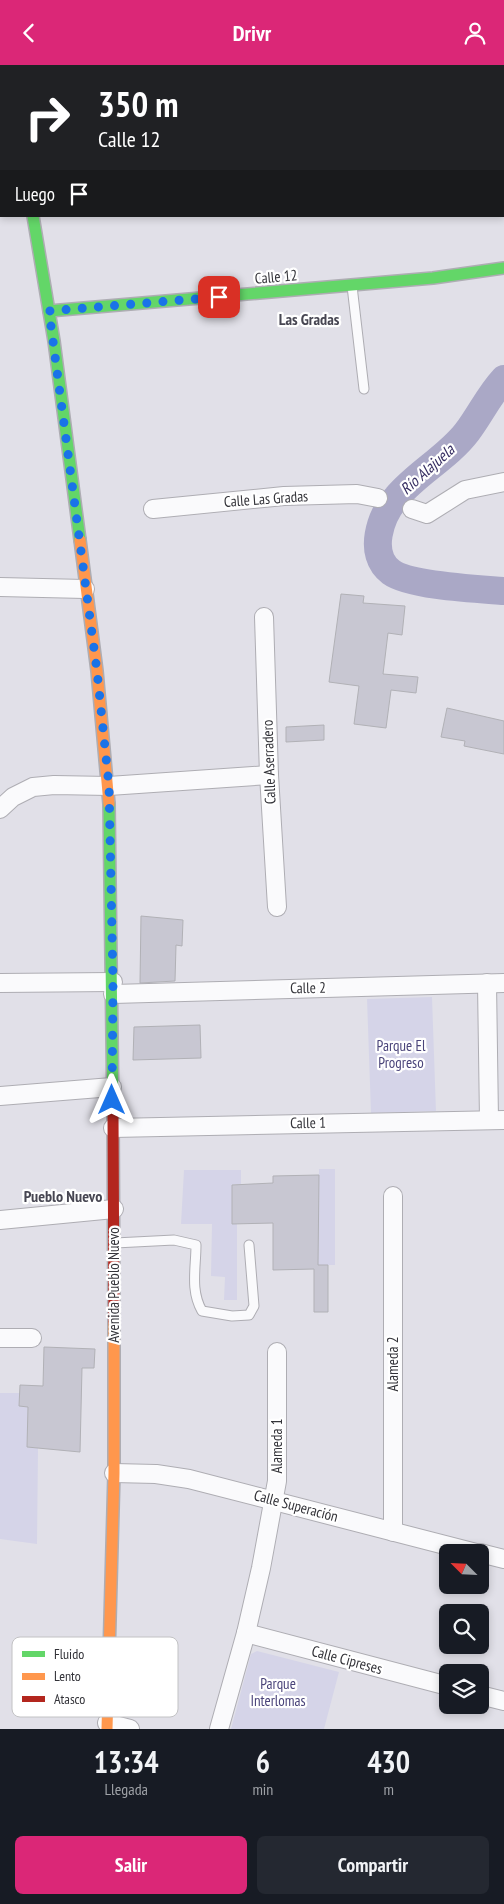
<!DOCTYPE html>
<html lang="es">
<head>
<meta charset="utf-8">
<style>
  :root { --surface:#171b24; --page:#242831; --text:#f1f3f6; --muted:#9ea1a6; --accent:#db2777 }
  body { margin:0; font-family:"PT Sans Narrow",sans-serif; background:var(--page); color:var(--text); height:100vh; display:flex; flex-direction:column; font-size:19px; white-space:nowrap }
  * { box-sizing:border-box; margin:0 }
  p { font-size:16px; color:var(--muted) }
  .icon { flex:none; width:28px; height:28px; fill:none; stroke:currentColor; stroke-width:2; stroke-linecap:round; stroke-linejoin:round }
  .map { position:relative; height:1664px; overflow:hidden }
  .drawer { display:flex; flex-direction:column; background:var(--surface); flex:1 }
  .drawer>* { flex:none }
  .guide { position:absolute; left:0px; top:0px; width:505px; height:152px; box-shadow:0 2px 8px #0003; background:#202124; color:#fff; overflow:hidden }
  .needle { width:32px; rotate:294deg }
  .controls { position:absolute; left:439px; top:1479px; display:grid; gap:10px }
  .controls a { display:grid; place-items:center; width:50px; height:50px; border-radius:8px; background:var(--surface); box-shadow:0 2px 8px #0003; font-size:25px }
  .pin { position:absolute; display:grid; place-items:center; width:42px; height:42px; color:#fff; margin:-21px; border-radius:10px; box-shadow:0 2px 8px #0006 }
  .me { position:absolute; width:55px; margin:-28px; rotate:0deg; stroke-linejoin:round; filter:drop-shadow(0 0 4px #0008) }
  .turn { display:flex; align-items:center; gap:18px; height:105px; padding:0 15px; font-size:22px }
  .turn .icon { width:65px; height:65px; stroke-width:2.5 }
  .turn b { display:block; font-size:35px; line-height:42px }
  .then { display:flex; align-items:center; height:48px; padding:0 15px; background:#0003; gap:10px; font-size:19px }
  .eta { display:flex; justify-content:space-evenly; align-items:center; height:85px; text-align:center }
  .eta b { font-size:30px; font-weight:800; line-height:35px }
  .button { display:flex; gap:10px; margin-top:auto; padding:10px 15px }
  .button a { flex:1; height:58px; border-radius:8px; background:var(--accent); color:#fff; font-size:20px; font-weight:800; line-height:58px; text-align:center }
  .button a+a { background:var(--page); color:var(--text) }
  header { display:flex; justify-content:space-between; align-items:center; height:65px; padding:0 15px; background:var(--accent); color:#fff; font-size:22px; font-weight:800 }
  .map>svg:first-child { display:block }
  .green { fill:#d5d4e8 }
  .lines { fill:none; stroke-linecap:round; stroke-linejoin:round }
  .river { stroke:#aaa8c6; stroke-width:28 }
  .building { fill:#c8c7d2; stroke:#b1b1b6 }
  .lane-casing { stroke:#aeadb3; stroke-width:11 }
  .street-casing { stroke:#aeadb3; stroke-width:20 }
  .fast-casing { stroke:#aeadb3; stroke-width:14 }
  .slow-casing { stroke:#aeadb3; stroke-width:14 }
  .jam-casing { stroke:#aeadb3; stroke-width:14 }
  .lane { stroke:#fafafc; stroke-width:9 }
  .street { stroke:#fafafc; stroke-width:18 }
  .fast { stroke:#63d668; stroke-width:11 }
  .slow { stroke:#ff974d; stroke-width:11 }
  .jam { stroke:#b3261e; stroke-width:11 }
  .route { stroke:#1a73e8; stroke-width:9; stroke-dasharray:0 16.2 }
  .labels { text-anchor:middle; stroke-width:4.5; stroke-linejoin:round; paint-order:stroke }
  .street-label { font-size:15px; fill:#333339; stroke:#fff }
  .park-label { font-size:15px; fill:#4a447a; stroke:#fff }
  .neighbourhood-label { font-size:16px; font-weight:bold; fill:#474652; stroke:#fff }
  .water-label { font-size:16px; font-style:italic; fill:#362e62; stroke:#fff }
  .key { fill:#fff; stroke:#c2c2c4; stroke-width:1 }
  .key-label { font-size:14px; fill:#333339 }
</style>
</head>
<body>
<header><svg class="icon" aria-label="back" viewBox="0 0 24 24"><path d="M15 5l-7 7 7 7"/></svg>Drivr<svg class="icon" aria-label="person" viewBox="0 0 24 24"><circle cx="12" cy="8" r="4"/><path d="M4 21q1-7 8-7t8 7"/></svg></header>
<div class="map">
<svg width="504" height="1664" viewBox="0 0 504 1664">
  <rect width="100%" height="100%" fill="#e1e0e8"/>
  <g class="green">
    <polygon points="432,932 436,1046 371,1048 367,934"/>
    <polygon points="319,1104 335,1104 335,1200 318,1200"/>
    <polygon points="184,1105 241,1105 241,1119 232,1120 232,1158 237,1159 237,1235 224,1235 225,1212 211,1211 212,1159 181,1159"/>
    <polygon points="0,1328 20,1328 19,1341 28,1342 27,1382 38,1383 37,1479 0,1474"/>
    <polygon points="257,1586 339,1607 324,1664 231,1664 251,1589"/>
  </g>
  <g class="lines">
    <path class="river" d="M504,314C489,330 480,350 467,367C448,392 417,408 397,432C380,451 367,489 391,507C410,521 479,524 504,526"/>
  </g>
  <g class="building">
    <polygon points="341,529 364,531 363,538 405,541 402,570 388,568 383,609 418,612 416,628 391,625 386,663 354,659 359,621 329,617"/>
    <polygon points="447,643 504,656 504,689 464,681 465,676 441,672"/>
    <polygon points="324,660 324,675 286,677 286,662"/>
    <polygon points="141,851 183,855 182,881 176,880 175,916 140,918"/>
    <polygon points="200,960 201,993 133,995 134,962"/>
    <polygon points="319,1110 318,1200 328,1200 328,1247 314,1247 314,1204 273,1205 273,1158 232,1159 232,1120 273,1118 273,1111"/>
    <polygon points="44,1282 95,1284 94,1303 82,1303 80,1387 27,1382 28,1342 19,1341 20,1320 43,1321"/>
  </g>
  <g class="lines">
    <defs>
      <g id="lane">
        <polyline points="352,221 364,324"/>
        <path d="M115,1178L174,1175L196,1180C196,1203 190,1225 202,1246L232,1251L249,1250L254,1241L249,1180"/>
      </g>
      <g id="street">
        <polyline points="9,0 9,1"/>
        <polyline points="153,444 284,431 357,429 378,433"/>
        <polyline points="412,444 427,449 465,425 504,417"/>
        <polyline points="0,522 85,524"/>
        <polyline points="264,552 269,710 277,842"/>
        <polyline points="0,744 13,732 33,722 54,720 109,721 269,710"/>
        <polyline points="0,918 113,917"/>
        <polyline points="487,918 489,1055"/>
        <polyline points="113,929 504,918"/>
        <polyline points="0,1031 112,1022"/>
        <polyline points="113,1063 504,1055"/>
        <polyline points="0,1155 114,1144"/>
        <polyline points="0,1273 32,1273"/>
        <polyline points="114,1408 156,1409 189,1414 476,1488"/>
        <polyline points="393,1467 393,1131"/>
        <polyline points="480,1488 504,1494"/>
        <polyline points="246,1568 448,1621"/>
        <polyline points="480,1630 504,1636"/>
        <polyline points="107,1658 130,1664"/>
        <polyline points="219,1664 246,1568 261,1503 277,1416 277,1287"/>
      </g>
      <g id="fast">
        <polyline points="33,151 54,276 80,475"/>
        <polyline points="49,246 433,213 504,203"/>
        <polyline points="109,739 113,1050"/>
      </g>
      <g id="slow">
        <polyline points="80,475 97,606 109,739"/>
        <polyline points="107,1664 114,1408 114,1257"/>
      </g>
      <polyline id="jam" points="113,1050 114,1257"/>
    </defs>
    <use href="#lane" class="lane-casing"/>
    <use href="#street" class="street-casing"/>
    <use href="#fast" class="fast-casing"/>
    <use href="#slow" class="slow-casing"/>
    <use href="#jam" class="jam-casing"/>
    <use href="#lane" class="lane"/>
    <use href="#street" class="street"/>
    <use href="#fast" class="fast"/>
    <use href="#slow" class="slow"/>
    <use href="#jam" class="jam"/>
  </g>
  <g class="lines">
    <polyline class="route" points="112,1035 113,917 109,721 97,606 49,246 219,232"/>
  </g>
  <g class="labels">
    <g class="street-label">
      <text transform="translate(276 212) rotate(-5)" y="5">Calle 12</text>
      <text transform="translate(266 434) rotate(-4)" y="5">Calle Las Gradas</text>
      <text transform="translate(269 697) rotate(-92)" y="5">Calle Aserradero</text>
      <text transform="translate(308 923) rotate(-1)" y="5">Calle 2</text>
      <text transform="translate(308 1058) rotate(-1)" y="5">Calle 1</text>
      <text transform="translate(114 1220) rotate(-90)" y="5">Avenida Pueblo Nuevo</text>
      <text transform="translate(393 1299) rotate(-90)" y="5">Alameda 2</text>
      <text transform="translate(277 1381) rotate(-90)" y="5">Alameda 1</text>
      <text transform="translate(296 1441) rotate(15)" y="5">Calle Superación</text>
      <text transform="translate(347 1595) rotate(15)" y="5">Calle Cipreses</text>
    </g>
    <g class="park-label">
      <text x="401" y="986">Parque El<tspan x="401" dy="17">Progreso</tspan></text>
      <text x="278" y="1624">Parque<tspan x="278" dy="17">Interlomas</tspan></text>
    </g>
    <g class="neighbourhood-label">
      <text x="309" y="260">Las Gradas</text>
      <text x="63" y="1137">Pueblo Nuevo</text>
    </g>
    <g class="water-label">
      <text transform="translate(427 404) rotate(-42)" y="6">Río Alajuela</text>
    </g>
  </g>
  <rect x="12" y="1572" width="166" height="80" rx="8" class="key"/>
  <rect x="22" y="1586" width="23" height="6" fill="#63d668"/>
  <rect x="22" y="1608" width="23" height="7" fill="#ff974d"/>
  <rect x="22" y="1631" width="23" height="6" fill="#b3261e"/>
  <g class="key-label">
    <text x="54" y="1594">Fluido</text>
    <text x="54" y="1616">Lento</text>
    <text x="54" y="1639">Atasco</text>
  </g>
</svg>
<div class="controls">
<a><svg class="needle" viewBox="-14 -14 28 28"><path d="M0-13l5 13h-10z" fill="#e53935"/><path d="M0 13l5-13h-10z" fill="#9ea1a6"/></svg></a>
<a><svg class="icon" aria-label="search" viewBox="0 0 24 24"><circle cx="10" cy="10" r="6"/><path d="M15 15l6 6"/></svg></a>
<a><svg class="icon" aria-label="layers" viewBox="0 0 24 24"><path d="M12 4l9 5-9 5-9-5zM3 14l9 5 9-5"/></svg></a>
</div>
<div class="pin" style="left:219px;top:232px;background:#d93025"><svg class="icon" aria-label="arrive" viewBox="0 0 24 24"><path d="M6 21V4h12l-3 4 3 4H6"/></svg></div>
<svg class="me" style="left:112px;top:1035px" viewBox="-20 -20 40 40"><path d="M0-17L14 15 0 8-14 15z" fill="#1a73e8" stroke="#fff" stroke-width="4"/></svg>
<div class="guide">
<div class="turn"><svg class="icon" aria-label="right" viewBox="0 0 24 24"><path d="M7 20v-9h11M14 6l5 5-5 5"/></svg><div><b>350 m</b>Calle 12</div></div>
<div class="then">Luego<svg class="icon" aria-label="arrive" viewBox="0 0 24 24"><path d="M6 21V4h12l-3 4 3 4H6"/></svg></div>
</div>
</div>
<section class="drawer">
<div class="eta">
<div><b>13:34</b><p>Llegada</p></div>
<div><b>6</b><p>min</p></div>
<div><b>430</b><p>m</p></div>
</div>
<div class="button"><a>Salir</a><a>Compartir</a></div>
</section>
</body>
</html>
